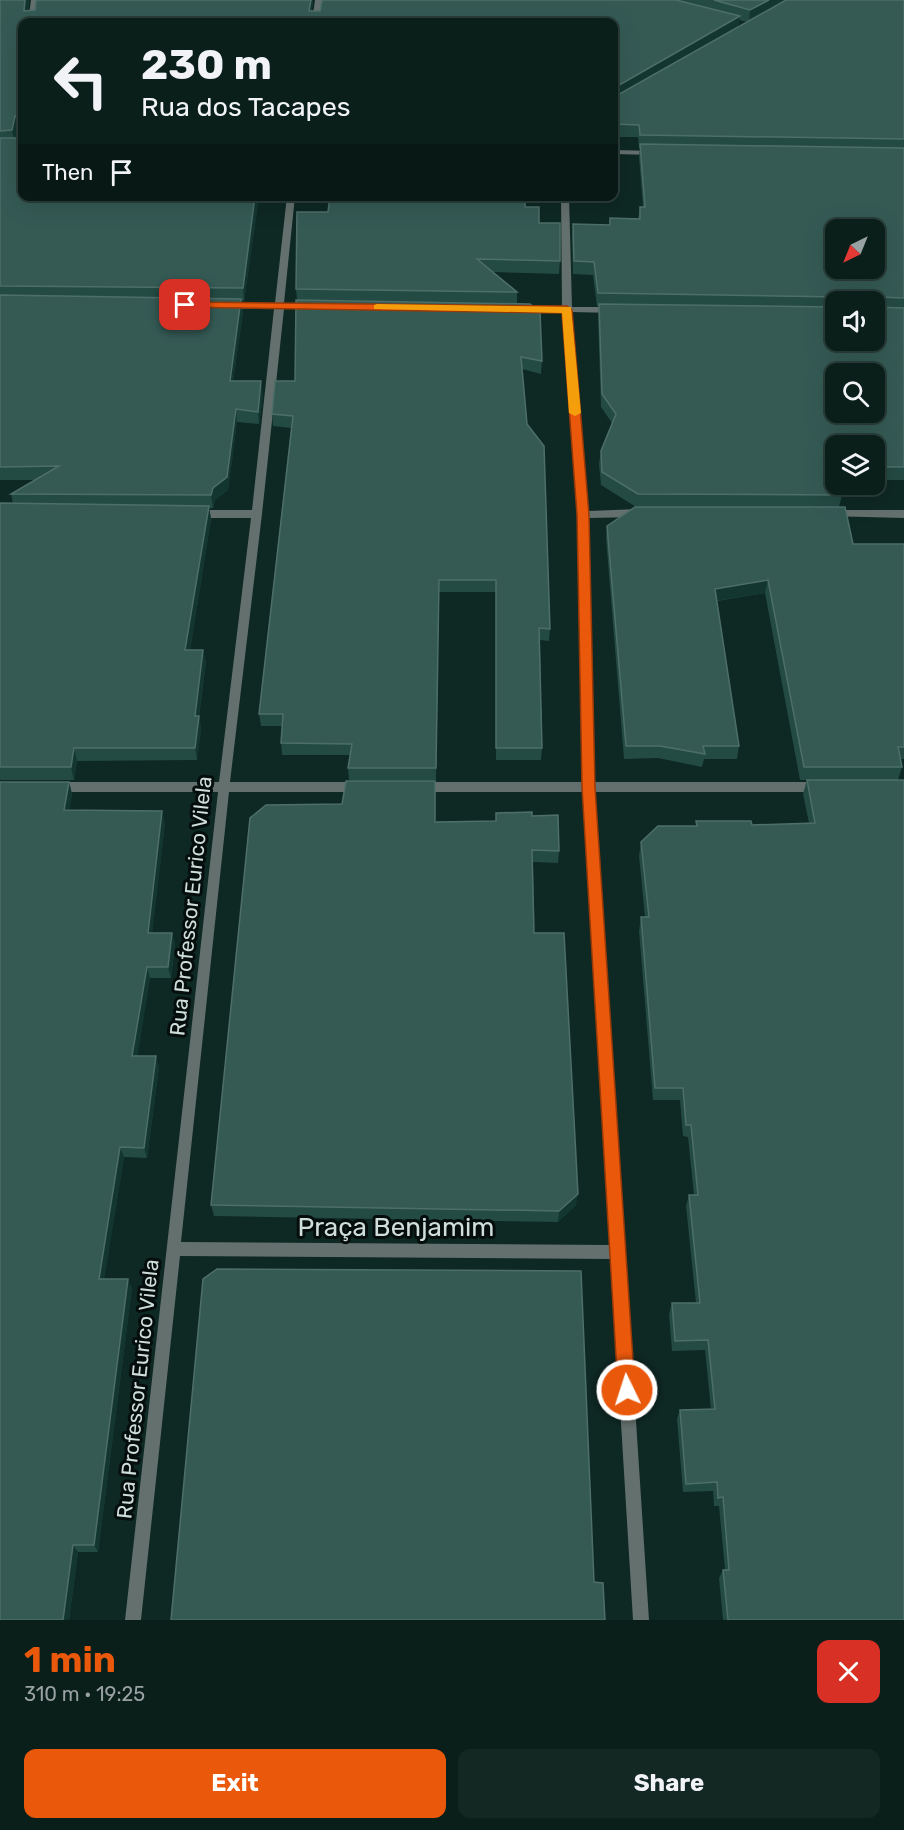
<!DOCTYPE html>
<html lang="en">
<head>
<meta charset="utf-8">
<style>
  :root { --surface:#0a1e1a; --page:#132723; --text:#f1f3f6; --muted:#99a2a2; --line:#2a3c39; --accent:#ea580c }
  body { margin:0; font-family:Rubik,sans-serif; background:var(--page); color:var(--text); height:100vh; display:flex; flex-direction:column; font-size:22px; white-space:nowrap }
  * { box-sizing:border-box; margin:0 }
  p { font-size:20px; color:var(--muted) }
  .icon { flex:none; width:33px; height:33px; fill:none; stroke:currentColor; stroke-width:2; stroke-linecap:round; stroke-linejoin:round }
  .map { position:relative; height:1620px; overflow:hidden }
  .details { display:flex; flex-direction:column; background:var(--surface); flex:1 }
  .details>* { flex:none }
  .hud { position:absolute; left:18px; top:18px; width:600px; height:183px; border-radius:12px; box-shadow:0 6px 24px #0002,0 0 0 2px var(--line); background:#0a1e1a; color:var(--text); overflow:hidden }
  .needle { width:39px; rotate:223deg }
  .tools { position:absolute; left:825px; top:219px; display:grid; gap:12px }
  .tools a { display:grid; place-items:center; width:60px; height:60px; border-radius:12px; background:var(--surface); box-shadow:0 6px 24px #0002,0 0 0 2px var(--line); font-size:30px }
  .pin { position:absolute; display:grid; place-items:center; width:51px; height:51px; color:#fff; margin:-26px; border-radius:12px; box-shadow:0 3px 9px #0006 }
  .me { position:absolute; width:66px; margin:-33px; rotate:356deg; stroke-linejoin:round; filter:drop-shadow(0 0 4px #0008) }
  .turn { display:flex; align-items:center; gap:21px; height:126px; padding:0 24px; font-size:27px }
  .turn .icon { width:78px; height:78px; stroke-width:2.5 }
  .turn b { display:block; font-size:42px; line-height:51px }
  .then { display:flex; align-items:center; height:57px; padding:0 24px; background:#0003; gap:12px; font-size:22px }
  .round { display:grid; place-items:center; flex:none; width:63px; height:63px; border-radius:12px; background:var(--page) }
  .head { display:flex; align-items:center; justify-content:space-between; height:102px; padding:0 24px }
  h1 { font-size:36px; font-weight:700; line-height:45px; color:var(--accent) }
  .primary-button { display:flex; gap:12px; margin-top:auto; padding:12px 24px }
  .primary-button a { flex:1; height:69px; border-radius:12px; background:var(--accent); color:#fff; font-size:24px; font-weight:700; line-height:69px; text-align:center }
  .primary-button a+a { background:var(--page); color:var(--text) }
  .map>svg:first-child { display:block }
  .lines { fill:none; stroke-linecap:round; stroke-linejoin:round }
  .minor { fill:#64706d; fill-rule:evenodd }
  .wall { fill:#234a43; fill-rule:evenodd }
  .shaded-wall { fill:#133630 }
  .building { fill:#355a54; stroke:#4e6f69; stroke-width:1.5; fill-rule:evenodd }
  .route { fill:#ea580c; stroke:#983908; stroke-width:1.5 }
  .slow { fill:#f59e0b }
  .labels { text-anchor:middle; stroke-width:6; stroke-linejoin:round; paint-order:stroke }
  .street-label { font-size:21px; fill:#cfdeda; stroke:#050e0c }
  .near-street-label { font-size:26px; fill:#cfdeda; stroke:#050e0c }
</style>
</head>
<body>
<div class="map">
<svg width="904" height="1620" viewBox="0 0 904 1620">
  <rect width="100%" height="100%" fill="#0e2823"/>
  <g class="lines">
    <g class="minor">
      <polygon points="31,0 39,0 35,22 28,22"/>
      <polygon points="315,0 323,0 319,22 312,22"/>
      <polygon points="614,150 654,151 658,153 654,155 614,154"/>
      <polygon points="287,196 295,196 284,303 311,303 316,306 311,309 284,309 262,514 230,782 359,782 363,784 365,787 363,790 359,792 229,792 181,1242 610,1245 583,792 421,792 417,790 415,787 417,784 421,782 583,782 578,515 563,312 520,312 515,309 520,306 562,307 561,196 569,196 572,307 614,307 619,310 614,313 572,312 588,511 639,509 644,513 639,517 588,518 595,782 821,782 825,784 827,787 825,790 821,792 595,792 649,1620 633,1620 611,1259 180,1256 141,1620 125,1620 218,792 55,792 51,790 49,787 51,784 55,782 219,782 251,518 196,518 191,514 196,510 252,510 274,309 226,309 221,306 226,303 275,303"/>
      <polygon points="830,510 904,510 904,518 826,516 825,514"/>
    </g>
  </g>
  <g class="wall">
    <path d="M0,0H29L28,11L35,10L36,0H313L312,11H320L322,0H904V480H874V446H836V484L842,495L839,507L853,544H904V759H901L902,767L898,780H800L765,593L717,601L739,746L737,759H704L702,767L658,758L624,759L606,538L607,526L636,507L601,485L599,464L601,451L612,423L601,407L598,317L599,306H597L593,275L573,274L572,237L573,224L609,225L610,218L638,219L640,207H643L639,157L640,148H639L638,137H614V22H22V196H259L244,301H241L243,312L233,381L263,394L259,424L237,422L228,490L215,500L213,508H209L211,519L190,650H203L206,663L199,716L201,729L197,760L77,761L74,780H0V503H13L11,494L36,480H0ZM739,20L747,22L738,27ZM18,128H21V138H16ZM836,302H874L836,340Z"/>
    <polygon points="525,207 539,223 560,261 559,274 493,272 517,292 517,303 542,361 541,374 522,369 527,424 550,629 549,641 540,640 542,748 541,760 496,760 496,592 439,592 436,780 349,780 348,768 350,755 282,755 281,743 282,726 261,726 259,714 291,428 273,426 272,414 295,381 297,300 296,289 328,212"/>
    <polygon points="807,780 904,780 904,1620 723,1620 719,1578 723,1570 725,1570 719,1506 714,1506 713,1491 683,1492 677,1419 680,1410 711,1409 705,1350 672,1351 669,1314 672,1303 696,1303 686,1206 689,1195 694,1195 688,1137 683,1136 680,1100 653,1100 639,931 641,917 645,917 639,856 641,842 696,826 696,821 752,825 809,823 803,794"/>
    <polygon points="69,782 72,794 69,810 165,823 152,933 172,933 175,944 171,978 150,978 137,1056 159,1067 147,1158 124,1157 104,1279 132,1288 98,1552 78,1552 69,1620"/>
    <polygon points="532,816 559,851 558,863 533,862 534,933 576,1205 558,1222 214,1216 211,1205 435,822 496,821"/>
  </g>
  <g class="shaded-wall">
    <polygon points="25,0 29,0 26,22 24,11"/>
    <polygon points="311,0 313,0 310,22 309,11"/>
    <polygon points="769,0 789,0 749,23 750,10"/>
    <polygon points="740,16 738,29 614,100 614,88"/>
    <polygon points="15,116 18,128 15,143 12,130"/>
    <polygon points="255,196 259,196 244,301 243,288"/>
    <polygon points="241,299 243,312 231,394 230,381"/>
    <polygon points="261,381 263,394 259,424 258,412"/>
    <polygon points="236,409 237,422 228,490 215,500 213,508 211,495 213,488"/>
    <polygon points="209,506 211,519 188,663 185,650"/>
    <polygon points="768,580 765,593 713,601 715,589"/>
    <polygon points="203,650 206,663 197,728 195,716"/>
    <polygon points="199,716 201,729 197,760 195,748"/>
    <polygon points="74,748 77,761 74,780 71,767"/>
    <polygon points="69,782 72,794 68,822 64,810"/>
    <polygon points="162,811 165,823 151,944 148,933"/>
    <polygon points="172,933 175,944 171,978 168,967"/>
    <polygon points="147,967 150,978 136,1067 132,1056"/>
    <polygon points="156,1056 159,1067 147,1158 144,1148"/>
    <polygon points="120,1147 124,1157 103,1288 99,1279"/>
    <polygon points="578,1194 576,1205 558,1222 559,1211"/>
    <polygon points="128,1279 132,1288 98,1552 94,1545"/>
    <polygon points="73,1545 78,1552 69,1620 63,1620"/>
  </g>
  <g class="building">
    <polygon points="0,0 25,0 24,11 35,10 36,0 311,0 309,11 320,11 322,0 676,0 740,16 614,88 614,93 614,22 22,22 22,196 255,196 243,288 0,286 0,138 21,138 21,116 15,116 12,130 0,131"/>
    <polygon points="714,0 769,0 750,10"/>
    <polygon points="786,0 904,0 904,139 640,135 639,125 614,124 614,96 616,96"/>
    <path d="M640,144L904,148V298L877,297L875,299V307L904,308V467H874V446H836V484H839L842,495L638,494L602,472L601,451L616,414L602,394L599,304L836,307V340H874V302H840L841,299L839,297L598,293L594,262L574,261L573,224L610,225V218L640,219V207H645ZM836,230H874V268H836ZM836,374H874V412H836Z"/>
    <polygon points="330,196 525,196 525,207 539,207 539,223 560,223 560,261 477,259 517,292 296,289 297,212 328,212"/>
    <polygon points="0,295 241,299 230,381 261,381 258,412 236,409 227,477 213,488 211,495 11,494 59,466 0,467"/>
    <polygon points="296,300 530,304 540,312 542,361 521,357 527,424 544,446 550,629 539,628 542,748 496,748 496,580 439,580 436,768 348,768 352,744 281,743 283,714 259,714 293,416 272,414 275,381 295,381"/>
    <polygon points="0,503 209,506 185,650 203,650 195,716 199,716 195,748 74,748 71,767 0,767"/>
    <polygon points="635,507 845,507 853,544 904,544 904,747 898,747 902,767 804,767 768,580 715,589 739,746 703,746 705,754 660,746 626,746 607,526"/>
    <polygon points="807,780 904,780 904,1620 728,1620 723,1570 729,1570 723,1497 718,1498 717,1482 686,1484 680,1410 715,1409 708,1340 675,1341 672,1303 700,1303 689,1195 698,1195 691,1125 686,1125 683,1088 655,1088 641,917 649,917 641,842 658,826 697,826 696,821 751,821 752,825 815,823"/>
    <polygon points="346,781 435,781 435,822 496,821 496,813 532,812 532,816 558,815 559,851 532,850 534,933 564,933 578,1194 559,1211 211,1205 250,818 266,805 342,804"/>
    <polygon points="0,782 69,782 64,810 162,811 148,933 172,933 168,967 147,967 132,1056 156,1056 144,1148 120,1147 99,1279 128,1279 94,1545 73,1545 63,1620 0,1620"/>
    <polygon points="217,1269 581,1271 594,1582 603,1583 605,1620 171,1620 203,1279"/>
  </g>
  <polygon class="route" points="185,302 567,306 572,310 589,515 595,787 635,1390 633,1396 627,1399 621,1396 618,1390 582,787 577,515 562,313 181,307 181,303"/>
  <polygon class="slow" points="377,304 571,307 581,413 575,416 569,413 562,313 374,309 374,305"/>
  <g class="labels">
    <g class="street-label">
      <text transform="translate(191 906) rotate(-84)" y="7">Rua Professor Eurico Vilela</text>
      <text transform="translate(138 1389) rotate(-84)" y="7">Rua Professor Eurico Vilela</text>
    </g>
    <g class="near-street-label">
      <text x="396" y="1236">Praça Benjamim</text>
    </g>
  </g>
</svg>
<div class="tools">
<a><svg class="needle" viewBox="-14 -14 28 28"><path d="M0-13l5 13h-10z" fill="#e53935"/><path d="M0 13l5-13h-10z" fill="#99a2a2"/></svg></a>
<a><svg class="icon" aria-label="sound" viewBox="0 0 24 24"><path d="M4 9h4l5-4v14l-5-4H4zM17 9q2 3 0 6"/></svg></a>
<a><svg class="icon" aria-label="search" viewBox="0 0 24 24"><circle cx="10" cy="10" r="6"/><path d="M15 15l6 6"/></svg></a>
<a><svg class="icon" aria-label="layers" viewBox="0 0 24 24"><path d="M12 4l9 5-9 5-9-5zM3 14l9 5 9-5"/></svg></a>
</div>
<div class="pin" style="left:185px;top:305px;background:#d93025"><svg class="icon" aria-label="arrive" viewBox="0 0 24 24"><path d="M6 21V4h12l-3 4 3 4H6"/></svg></div>
<svg class="me" style="left:627px;top:1390px" viewBox="-20 -20 40 40"><circle r="17" fill="#ea580c" stroke="#fff" stroke-width="3"/><path d="M0-11L8 9 0 5-8 9z" fill="#fff"/></svg>
<div class="hud">
<div class="turn"><svg class="icon" aria-label="left" viewBox="0 0 24 24"><path d="M17 20v-9H6M10 6l-5 5 5 5"/></svg><div><b>230 m</b>Rua dos Tacapes</div></div>
<div class="then">Then<svg class="icon" aria-label="arrive" viewBox="0 0 24 24"><path d="M6 21V4h12l-3 4 3 4H6"/></svg></div>
</div>
</div>
<section class="details">
<div class="head"><div><h1>1 min</h1><p>310 m · 19:25</p></div><a class="round" style="background:#d93025;color:#fff"><svg class="icon" aria-label="close" viewBox="0 0 24 24"><path d="M6 6l12 12M18 6L6 18"/></svg></a></div>
<div class="primary-button"><a>Exit</a><a>Share</a></div>
</section>
</body>
</html>
